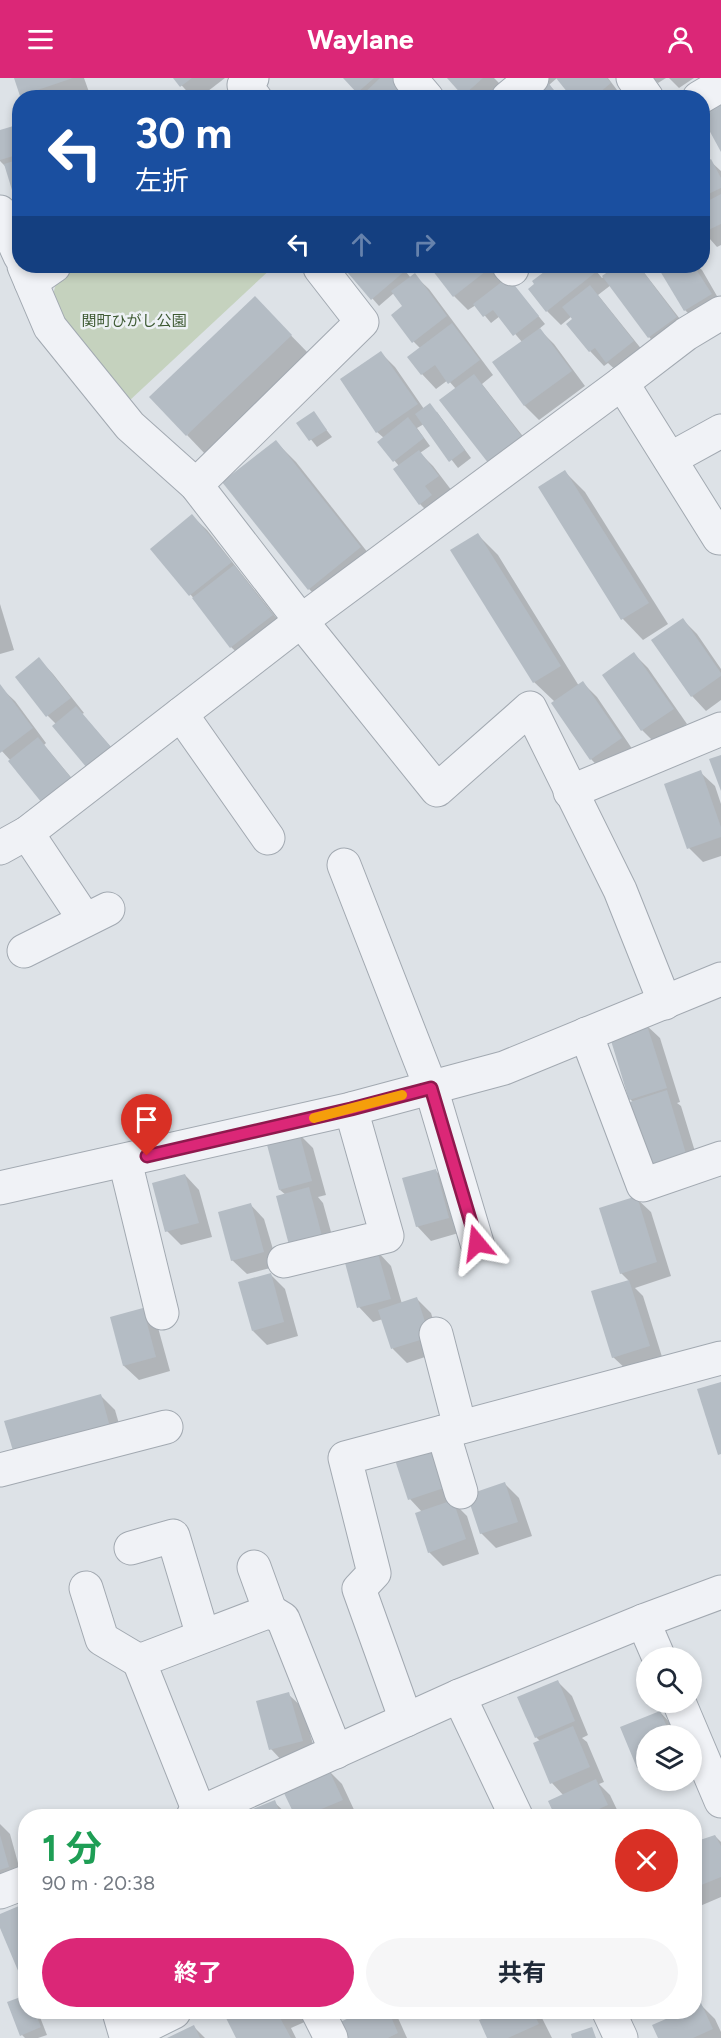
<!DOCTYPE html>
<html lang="ja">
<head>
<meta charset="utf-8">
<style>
  :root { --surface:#fff; --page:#f6f6f7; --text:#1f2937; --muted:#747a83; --accent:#db2777 }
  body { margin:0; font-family:Figtree,"Noto Sans JP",sans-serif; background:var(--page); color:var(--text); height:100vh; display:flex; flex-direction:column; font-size:22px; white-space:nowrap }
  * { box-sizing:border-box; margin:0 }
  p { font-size:20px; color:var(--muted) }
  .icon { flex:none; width:33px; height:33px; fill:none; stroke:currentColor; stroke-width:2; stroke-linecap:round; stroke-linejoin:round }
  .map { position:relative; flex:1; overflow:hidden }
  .panel { position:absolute; left:18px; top:1731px; width:684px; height:210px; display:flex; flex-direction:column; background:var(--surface); border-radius:24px; box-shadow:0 3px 9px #0003 }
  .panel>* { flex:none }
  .banner { position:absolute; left:12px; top:12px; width:698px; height:183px; border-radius:24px; box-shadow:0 3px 9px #0003; background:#1a4fa0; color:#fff; overflow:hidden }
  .tools { position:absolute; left:636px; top:1569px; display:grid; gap:12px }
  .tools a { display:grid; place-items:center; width:66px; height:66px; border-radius:50%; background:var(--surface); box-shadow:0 3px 9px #0003; font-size:30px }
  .pin { position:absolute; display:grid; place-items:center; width:51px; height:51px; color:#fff; margin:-62px -26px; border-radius:50% 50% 50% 0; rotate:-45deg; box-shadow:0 0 6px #0007 }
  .pin .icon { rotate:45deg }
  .me { position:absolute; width:66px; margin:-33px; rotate:344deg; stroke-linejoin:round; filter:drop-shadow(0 0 4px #0008) }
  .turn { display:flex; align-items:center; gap:21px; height:126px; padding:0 24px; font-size:27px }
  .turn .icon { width:78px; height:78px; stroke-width:2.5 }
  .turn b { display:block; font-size:42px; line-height:51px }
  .lanes { display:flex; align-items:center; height:57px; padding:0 24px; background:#0003; justify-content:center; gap:30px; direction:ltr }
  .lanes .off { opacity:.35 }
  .round { display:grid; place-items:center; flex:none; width:63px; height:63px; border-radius:32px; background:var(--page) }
  .headline { display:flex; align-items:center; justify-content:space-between; height:102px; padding:0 24px }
  h1 { font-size:36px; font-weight:700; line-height:45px; color:#1e9e55 }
  .primary-button { display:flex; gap:12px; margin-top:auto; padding:12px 24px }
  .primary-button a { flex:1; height:69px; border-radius:36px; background:var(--accent); color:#fff; font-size:24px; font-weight:700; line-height:69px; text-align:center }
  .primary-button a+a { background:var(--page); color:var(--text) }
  header { display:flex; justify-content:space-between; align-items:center; height:78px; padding:0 24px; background:var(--accent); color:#fff; font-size:27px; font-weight:700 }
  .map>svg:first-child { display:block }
  .green { fill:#c5d2be }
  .shadow { fill:#0003 }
  .building { fill:#b4bcc4 }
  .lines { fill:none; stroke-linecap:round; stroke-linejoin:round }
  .minor-casing { stroke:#a2a9b1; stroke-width:35 }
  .minor { stroke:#f0f2f6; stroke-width:33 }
  .route-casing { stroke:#8e194d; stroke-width:15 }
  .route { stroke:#db2777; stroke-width:10 }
  .slow { stroke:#f59e0b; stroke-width:10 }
  .labels { text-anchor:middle; stroke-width:5; stroke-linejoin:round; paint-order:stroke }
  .park-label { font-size:15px; fill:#3e5a33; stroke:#edf1f5 }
</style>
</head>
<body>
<header><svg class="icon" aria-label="menu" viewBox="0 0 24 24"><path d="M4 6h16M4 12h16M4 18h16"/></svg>Waylane<svg class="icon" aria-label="person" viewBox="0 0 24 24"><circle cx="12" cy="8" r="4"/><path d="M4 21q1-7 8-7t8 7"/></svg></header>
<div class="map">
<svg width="721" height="1960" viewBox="0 0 721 1960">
  <rect width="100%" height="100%" fill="#dde2e7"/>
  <polygon class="green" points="78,188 274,188 129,323 66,248 52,220 57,202"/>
  <g class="shadow">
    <polygon points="16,0 84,0 89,14 72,20 24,20 21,17"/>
    <polygon points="175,0 225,0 199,20 193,20"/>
    <polygon points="345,0 402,0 363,20"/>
    <polygon points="449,0 494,0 503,9 491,20 466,20"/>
    <polygon points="532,0 557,0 549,7 562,20 528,20"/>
    <polygon points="558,0 608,0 623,20 573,20"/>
    <polygon points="653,0 666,0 658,5"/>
    <polygon points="669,0 694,0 679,10"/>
    <polygon points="20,47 20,108 16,109 16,112 20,111 20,132 18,115 14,111 7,90 0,83 0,53"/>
    <polygon points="702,71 710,83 721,93 721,167 717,169 702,152"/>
    <polygon points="702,166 709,179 702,183"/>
    <polygon points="344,188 401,188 411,200 414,197 429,211 493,297 482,306 536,375 456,311 448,302 436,311 422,296 420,270 414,264 405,229 394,215 379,228"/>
    <polygon points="431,188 490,188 503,204 508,201 545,246 539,251 554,266 585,308 539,342 525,328 494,285 522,264 500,238 491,245 476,227 468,232 454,218"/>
    <polygon points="553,188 592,188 602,200 618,188 639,188 690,254 664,274 649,259 611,207 598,217 647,278 622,298 608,285 604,288 590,273 569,246 574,242 572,238 561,247 547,233"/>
    <polygon points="656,188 697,188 702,192 721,225 699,246 685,232 664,196"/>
    <polygon points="275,241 311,278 207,378 187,357"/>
    <polygon points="381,275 395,289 424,331 437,334 471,380 458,390 424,346 417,350 430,368 420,375 433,388 452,413 434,440 420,426 399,388 379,364 384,360 377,354"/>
    <polygon points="313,335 332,359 317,369 298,345"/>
    <polygon points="276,364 296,384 380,490 329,531 309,511"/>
    <polygon points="565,394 585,414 668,546 643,562 623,541 540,409"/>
    <polygon points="192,438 207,452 286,552 246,583 231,569 196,523 152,471"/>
    <polygon points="478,457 498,477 579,608 583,605 597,619 635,675 605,696 591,681 555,624 534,604 452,472"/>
    <polygon points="0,526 14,572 0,576"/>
    <polygon points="683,542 697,556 721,591 721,622 706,633 692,618"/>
    <polygon points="634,576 648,590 687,646 656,666 642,652"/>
    <polygon points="39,581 53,596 84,635 82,636 124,684 56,646 48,638"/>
    <polygon points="0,609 15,623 46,665 44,667 85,716 11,683 0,671"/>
    <polygon points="700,694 715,708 721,726 721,778 703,784 689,770"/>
    <polygon points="645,946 660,960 680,1024 677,1025 681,1028 701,1093 630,1021"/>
    <polygon points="299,1056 313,1070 326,1117 318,1119 323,1125 336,1172 305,1180 286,1117 280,1112"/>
    <polygon points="435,1092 450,1107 462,1154 431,1163 417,1148"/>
    <polygon points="185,1097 199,1112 212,1159 181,1167 167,1153"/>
    <polygon points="636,1120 651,1134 671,1198 635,1210 643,1218 663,1282 628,1293 613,1279 629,1203 621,1195"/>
    <polygon points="250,1126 264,1141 278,1188 247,1196 232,1182"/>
    <polygon points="377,1173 391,1188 402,1226 417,1221 431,1235 443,1273 407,1285 393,1271 383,1241 373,1244 359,1229"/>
    <polygon points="271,1197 285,1211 298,1258 267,1267 253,1253"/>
    <polygon points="143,1232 157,1246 170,1293 139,1302 124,1288 112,1240"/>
    <polygon points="100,1317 115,1332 124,1363 29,1390"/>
    <polygon points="433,1371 454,1425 467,1438 479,1476 443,1488 429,1474 422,1434 410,1421"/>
    <polygon points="505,1406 519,1420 532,1458 496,1470 481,1455"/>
    <polygon points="558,1604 572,1618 588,1657 582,1660 587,1664 604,1704 599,1706 610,1717 620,1738 557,1738 550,1724 564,1718 552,1705 535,1666 541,1664 536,1659"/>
    <polygon points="288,1616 303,1630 316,1677 285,1686 271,1671"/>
    <polygon points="660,1634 674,1649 678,1658 672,1658 669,1650 646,1658 646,1697 639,1690 622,1650"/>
    <polygon points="328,1692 342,1706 356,1736 351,1738 297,1738 284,1712"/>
    <polygon points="274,1724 289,1738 246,1738 245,1736"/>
    <polygon points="0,1746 10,1756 23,1803 0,1809"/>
    <polygon points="715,1758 721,1764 721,1819 700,1828 694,1822 694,1766"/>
    <polygon points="701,1927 715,1941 721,1954 721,1960 660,1960 654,1948 686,1934 694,1934"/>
    <polygon points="26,1934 38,1934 47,1957 38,1960 25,1960 22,1957"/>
    <polygon points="224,1934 305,1934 309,1942 291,1950 296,1960 238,1960"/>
    <polygon points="366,1934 392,1934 398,1940 407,1960 346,1960 340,1945"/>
    <polygon points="501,1934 539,1934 552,1960 489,1960 481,1943"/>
    <polygon points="194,1949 205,1960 170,1960"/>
  </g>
  <g class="building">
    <polygon points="14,0 73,0 20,18"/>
    <polygon points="173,0 192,0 180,9"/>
    <polygon points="343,0 374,0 357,15"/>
    <polygon points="380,0 403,0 421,20 359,20"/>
    <polygon points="447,0 483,0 463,18"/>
    <polygon points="556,0 607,0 611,5 593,20 572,20"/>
    <polygon points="548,4 559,20 525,20"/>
    <polygon points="721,25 721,74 702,39 702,36"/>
    <polygon points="20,46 20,76 0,82 0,52"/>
    <polygon points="20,81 20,109 12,112 4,86"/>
    <polygon points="711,81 721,100 721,110 702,119 702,86"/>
    <polygon points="20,113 20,136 19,136 13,115"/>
    <polygon points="721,116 721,146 702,155 702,126"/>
    <polygon points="342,188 401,188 405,193 371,222"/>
    <polygon points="429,188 488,188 490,190 453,219"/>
    <polygon points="552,188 591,188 596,194 546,234 528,211 534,206 532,203"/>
    <polygon points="616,188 639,188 677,239 648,260 602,198"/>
    <polygon points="669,188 694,188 712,216 684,233 660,193"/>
    <polygon points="415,195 447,238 412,265 391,237 402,228 391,213"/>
    <polygon points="508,199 539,238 513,258 493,232 483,239 473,226"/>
    <polygon points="590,207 634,263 606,285 595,270 589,274 566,246 572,241 562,229"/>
    <polygon points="255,218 292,257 186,358 149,319"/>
    <polygon points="452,245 480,282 448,306 435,287 421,297 407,279"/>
    <polygon points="540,250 572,293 524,328 492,284"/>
    <polygon points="381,273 418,326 376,355 340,301"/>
    <polygon points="474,296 523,360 489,386 439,322"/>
    <polygon points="430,325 465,372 449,384 415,336"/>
    <polygon points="314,333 327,352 309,363 296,345"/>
    <polygon points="408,339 424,360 393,384 377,364"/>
    <polygon points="276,362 361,469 308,512 222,404"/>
    <polygon points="419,372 439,398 425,408 432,417 419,427 393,391"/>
    <polygon points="565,392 649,525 621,542 538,409"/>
    <polygon points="192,436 232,484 189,518 150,471"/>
    <polygon points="478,455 561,588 533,605 450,472"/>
    <polygon points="234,487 273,537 230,570 192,520"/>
    <polygon points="683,540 721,595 721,598 691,619 651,562"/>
    <polygon points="634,574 674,631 641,653 602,597"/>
    <polygon points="39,579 71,620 46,639 15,599"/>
    <polygon points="583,603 622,660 590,682 551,625"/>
    <polygon points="0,606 33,650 0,675"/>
    <polygon points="76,628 111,669 87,690 52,648"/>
    <polygon points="38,659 72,701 42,725 8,683"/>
    <polygon points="721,677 721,713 709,681"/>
    <polygon points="701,692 721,749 721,759 687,771 664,706"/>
    <polygon points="646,944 667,1010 629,1022 609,956"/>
    <polygon points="667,1012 687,1079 650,1090 630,1024"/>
    <polygon points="299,1054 312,1103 279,1112 266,1063"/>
    <polygon points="436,1091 449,1140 416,1149 402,1100"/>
    <polygon points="185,1096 199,1145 165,1154 152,1105"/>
    <polygon points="309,1109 322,1158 289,1167 276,1118"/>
    <polygon points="637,1118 657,1184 620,1196 599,1130"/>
    <polygon points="251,1125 264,1174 231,1183 218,1134"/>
    <polygon points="377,1172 391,1221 357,1230 344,1181"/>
    <polygon points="271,1195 284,1244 252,1253 238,1204"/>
    <polygon points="629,1202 650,1268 612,1280 591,1213"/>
    <polygon points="417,1219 430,1259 391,1271 378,1232"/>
    <polygon points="143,1230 156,1279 123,1288 110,1239"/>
    <polygon points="721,1304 721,1376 718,1377 697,1311"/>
    <polygon points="101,1316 110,1349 14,1376 4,1343"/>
    <polygon points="433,1369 447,1409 408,1422 395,1382"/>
    <polygon points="505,1404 518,1444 480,1456 467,1417"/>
    <polygon points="453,1422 466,1461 428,1475 415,1435"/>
    <polygon points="558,1602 575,1643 535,1660 517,1619"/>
    <polygon points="289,1614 303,1663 269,1672 256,1623"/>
    <polygon points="660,1633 671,1658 646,1658 646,1687 637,1690 620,1649"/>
    <polygon points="573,1648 590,1689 550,1706 533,1665"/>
    <polygon points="328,1690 343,1722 305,1738 295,1738 282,1711"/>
    <polygon points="596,1701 608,1727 583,1738 555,1738 548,1723"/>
    <polygon points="275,1722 281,1738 244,1738 243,1735"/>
    <polygon points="611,1731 615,1738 595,1738"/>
    <polygon points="0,1757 9,1789 0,1792"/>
    <polygon points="715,1757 721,1768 721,1799 694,1810 694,1764"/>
    <polygon points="26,1825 26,1892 19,1895 0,1850 0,1836"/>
    <polygon points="26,1917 26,1934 35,1934 41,1949 20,1958 7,1924"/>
    <polygon points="701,1925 713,1951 693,1960 658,1960 652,1947 682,1934 694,1934 694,1928"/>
    <polygon points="223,1934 282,1934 278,1936 291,1960 236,1960"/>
    <polygon points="362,1934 389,1934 398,1955 388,1960 345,1960 338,1945"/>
    <polygon points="498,1934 533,1934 539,1946 508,1960 487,1960 479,1942"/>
    <polygon points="194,1947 200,1960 167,1960"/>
    <polygon points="592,1949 596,1960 572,1960 571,1956"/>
  </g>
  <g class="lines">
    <defs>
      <g id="minor">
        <polyline points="252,0 244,7 255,20"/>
        <polyline points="410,0 427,20"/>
        <polyline points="633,0 647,20"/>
        <polyline points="508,20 532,0"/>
        <polyline points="699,20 721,7"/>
        <polyline points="0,134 20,178"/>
        <polyline points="24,188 50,249 130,348 196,407 301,543 437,712 530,630 620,812 665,925"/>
        <polyline points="509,188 512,191"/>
        <polyline points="31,204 54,188"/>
        <polyline points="622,305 719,460"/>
        <polyline points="670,381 721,353"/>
        <polyline points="196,407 362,244 320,190 323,188"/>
        <polyline points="181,636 268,760"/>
        <polyline points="570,714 721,651"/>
        <polyline points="27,755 85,842"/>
        <polyline points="0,770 27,755 301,543 622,305 686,256 721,235"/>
        <polyline points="344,787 431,1010 477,1165"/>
        <polyline points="24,873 108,831"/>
        <polyline points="586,956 643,1107 721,1080"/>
        <polyline points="125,1083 162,1235"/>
        <polyline points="0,1110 351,1031 504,990 721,901"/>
        <polyline points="284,1183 387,1158 351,1031"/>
        <polyline points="436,1256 460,1349"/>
        <polyline points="443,1354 461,1414"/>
        <polyline points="0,1392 166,1349"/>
        <polyline points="131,1470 173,1458 203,1558"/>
        <polyline points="254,1489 270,1533"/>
        <polyline points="86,1510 102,1561 139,1583"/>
        <polyline points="643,1543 659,1580"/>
        <polyline points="459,1618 516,1738"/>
        <polyline points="679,1624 721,1723"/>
        <polyline points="406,1642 359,1511 374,1495 345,1380 721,1280"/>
        <polyline points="200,1736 139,1583 270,1533 283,1541 336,1674"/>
        <polyline points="193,1738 459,1618 643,1543 721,1514"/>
        <polyline points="0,1814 26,1804"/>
        <polyline points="119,1934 126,1958 174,1934"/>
        <polyline points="318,1934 331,1960"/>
        <polyline points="609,1934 621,1960"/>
      </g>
    </defs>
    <use href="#minor" class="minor-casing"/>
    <use href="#minor" class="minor"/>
  </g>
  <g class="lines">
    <defs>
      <polyline id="route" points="147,1078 351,1031 431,1010 477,1165"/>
    </defs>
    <use href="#route" class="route-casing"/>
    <use href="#route" class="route"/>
    <polyline class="slow" points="314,1040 402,1017"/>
  </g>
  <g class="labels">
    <g class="park-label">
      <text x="134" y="248">関町ひがし公園</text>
    </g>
  </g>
</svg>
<div class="tools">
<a><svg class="icon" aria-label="search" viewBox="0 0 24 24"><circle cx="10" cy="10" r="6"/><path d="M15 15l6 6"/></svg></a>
<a><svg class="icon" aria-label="layers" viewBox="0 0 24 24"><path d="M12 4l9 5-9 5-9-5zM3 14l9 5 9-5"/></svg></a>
</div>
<div class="pin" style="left:147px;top:1078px;background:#d93025"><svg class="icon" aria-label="arrive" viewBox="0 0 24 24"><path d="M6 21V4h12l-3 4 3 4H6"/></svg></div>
<svg class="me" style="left:477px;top:1165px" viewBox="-20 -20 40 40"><path d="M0-17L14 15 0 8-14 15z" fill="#db2777" stroke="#fff" stroke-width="4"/></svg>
<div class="banner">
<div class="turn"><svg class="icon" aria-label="left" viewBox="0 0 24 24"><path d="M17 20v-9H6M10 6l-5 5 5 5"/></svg><div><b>30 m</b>左折</div></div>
<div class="lanes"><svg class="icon" aria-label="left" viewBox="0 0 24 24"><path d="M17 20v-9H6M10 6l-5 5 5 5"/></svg><svg class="icon off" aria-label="ahead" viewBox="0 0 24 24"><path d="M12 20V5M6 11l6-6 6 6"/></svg><svg class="icon off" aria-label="right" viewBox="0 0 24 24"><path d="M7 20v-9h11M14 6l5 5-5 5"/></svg></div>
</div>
<section class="panel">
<div class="headline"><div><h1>1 分</h1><p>90 m · 20:38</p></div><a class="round" style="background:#d93025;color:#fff"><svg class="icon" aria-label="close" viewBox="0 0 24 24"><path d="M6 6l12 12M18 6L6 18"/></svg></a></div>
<div class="primary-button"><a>終了</a><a>共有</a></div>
</section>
</div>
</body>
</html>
